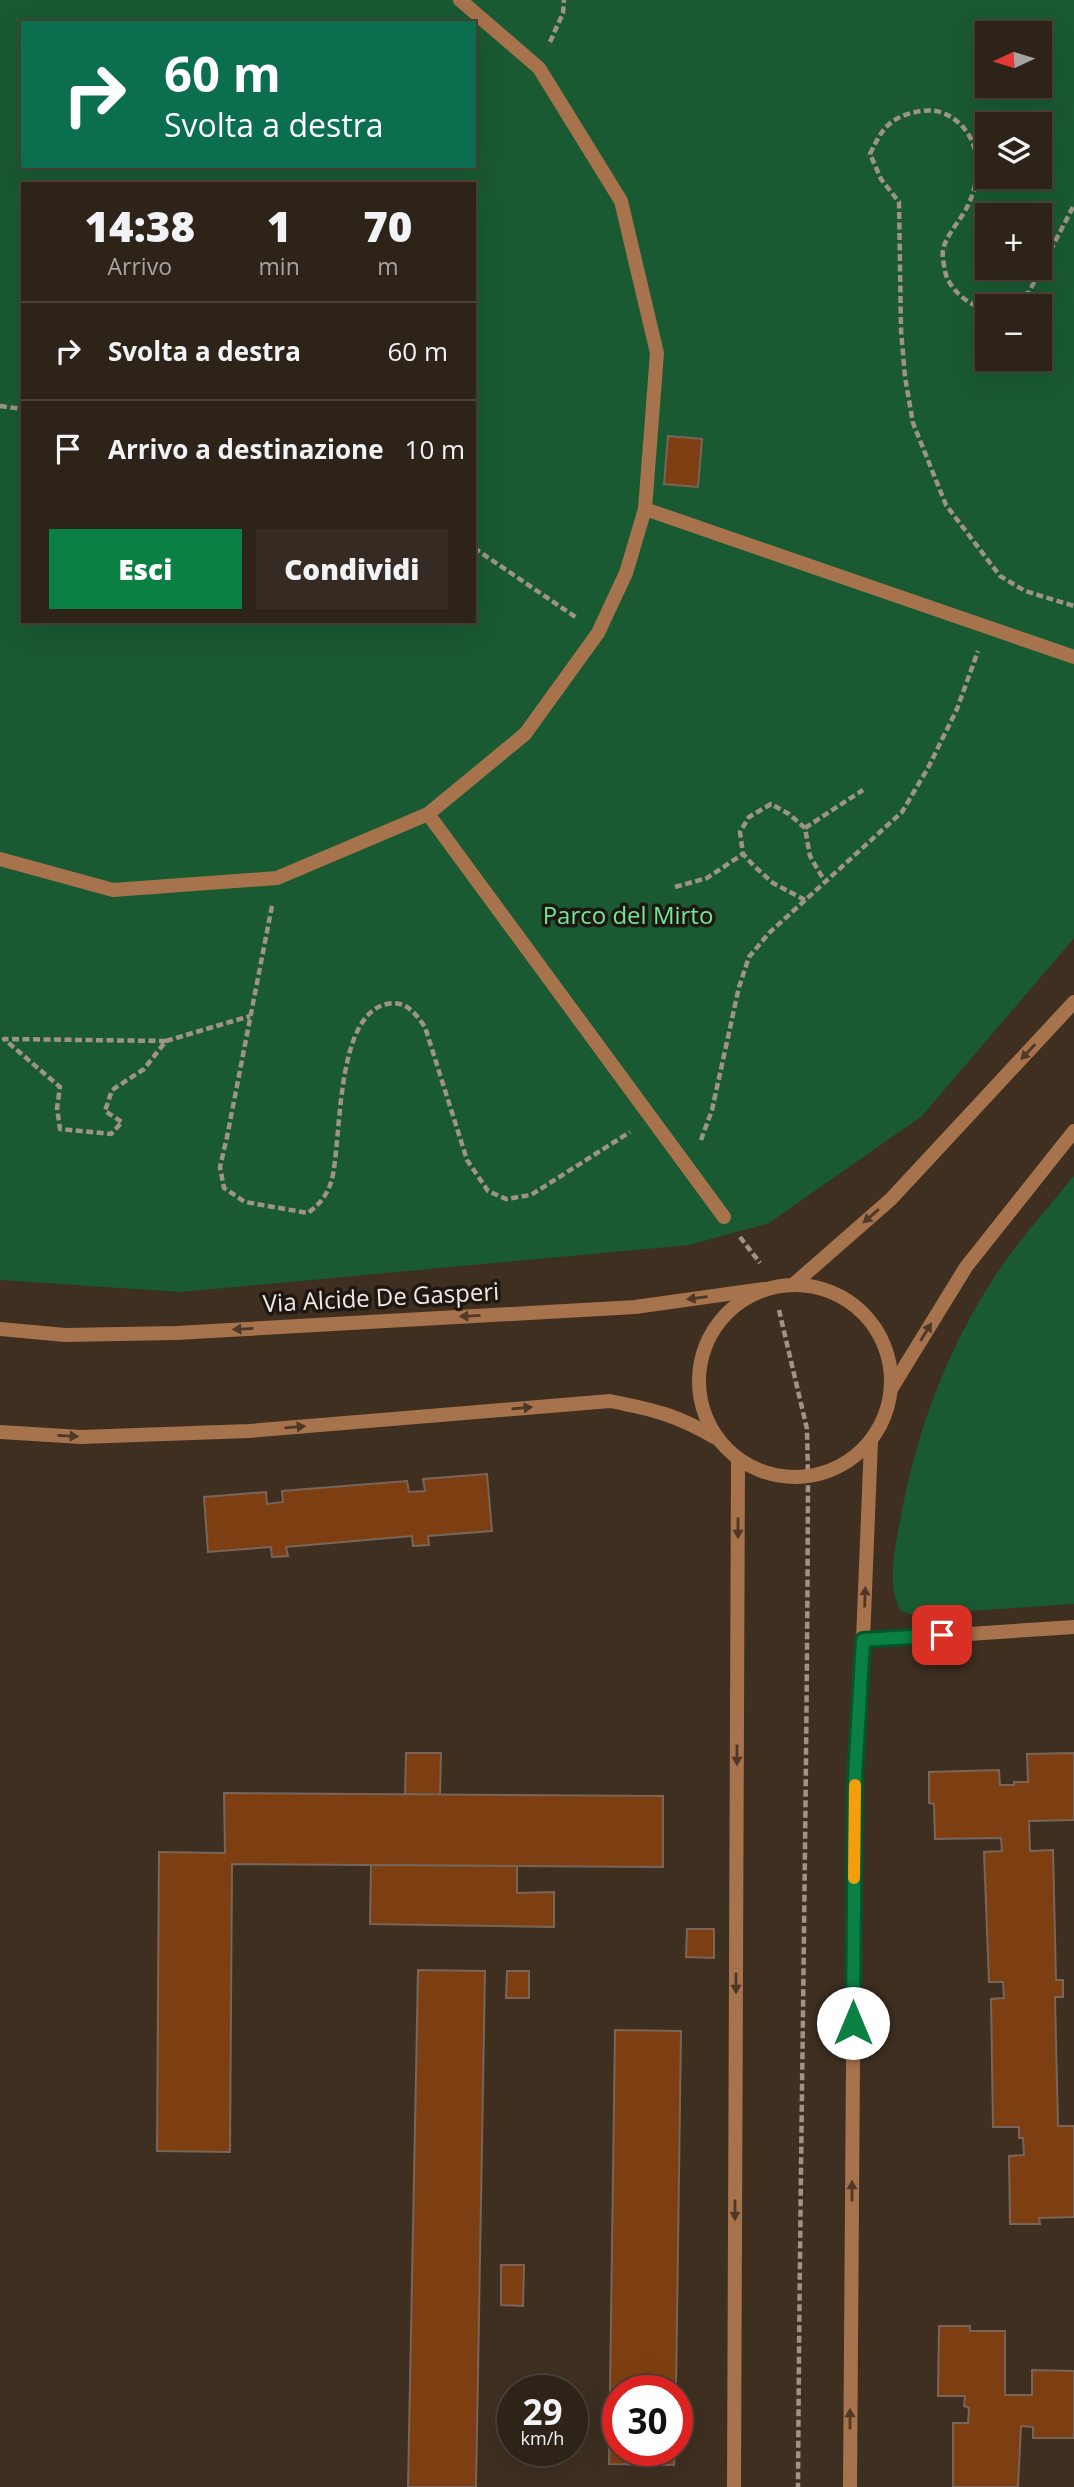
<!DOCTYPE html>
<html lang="it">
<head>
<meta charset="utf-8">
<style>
  :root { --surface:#2e2319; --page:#362b22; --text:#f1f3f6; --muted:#a7a4a2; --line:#494038; --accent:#0b8043 }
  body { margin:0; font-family:"Open Sans",sans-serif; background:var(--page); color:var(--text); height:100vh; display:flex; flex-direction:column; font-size:26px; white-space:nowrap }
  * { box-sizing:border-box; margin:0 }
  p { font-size:23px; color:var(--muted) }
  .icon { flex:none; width:38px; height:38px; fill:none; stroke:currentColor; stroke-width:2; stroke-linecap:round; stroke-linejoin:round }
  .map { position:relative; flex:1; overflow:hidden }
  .side { position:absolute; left:21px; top:182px; width:455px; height:441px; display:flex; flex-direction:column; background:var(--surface); border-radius:0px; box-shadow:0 7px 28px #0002,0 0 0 2px var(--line) }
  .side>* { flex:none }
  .hud { position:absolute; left:21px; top:21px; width:455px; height:147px; border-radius:0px; box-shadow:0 7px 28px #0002,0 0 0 2px var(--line); background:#0b6e4f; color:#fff; overflow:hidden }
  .needle { width:46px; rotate:266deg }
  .controls { position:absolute; left:975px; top:21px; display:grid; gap:14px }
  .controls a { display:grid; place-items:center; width:77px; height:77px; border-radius:0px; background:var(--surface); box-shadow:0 7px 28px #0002,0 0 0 2px var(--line); font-size:35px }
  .speed { position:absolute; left:497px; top:2375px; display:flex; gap:14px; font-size:35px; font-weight:700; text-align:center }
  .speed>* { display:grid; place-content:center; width:91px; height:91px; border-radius:50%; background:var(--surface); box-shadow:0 7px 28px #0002,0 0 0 2px var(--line); line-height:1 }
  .speed small { font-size:18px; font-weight:400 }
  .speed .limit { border:10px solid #d22; background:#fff; color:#111 }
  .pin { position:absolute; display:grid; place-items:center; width:60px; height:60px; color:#fff; margin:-30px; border-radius:14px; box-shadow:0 4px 10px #0006 }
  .me { position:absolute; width:77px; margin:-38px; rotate:0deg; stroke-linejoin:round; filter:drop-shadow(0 0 5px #0008) }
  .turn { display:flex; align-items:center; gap:24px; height:147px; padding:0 28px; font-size:32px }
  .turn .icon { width:91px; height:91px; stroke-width:2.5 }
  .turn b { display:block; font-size:49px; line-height:60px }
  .eta { display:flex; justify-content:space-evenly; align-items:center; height:119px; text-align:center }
  .eta b { font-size:42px; font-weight:800; line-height:49px }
  .action { display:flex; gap:14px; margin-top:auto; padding:14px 28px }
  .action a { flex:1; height:80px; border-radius:0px; background:var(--accent); color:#fff; font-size:28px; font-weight:800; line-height:80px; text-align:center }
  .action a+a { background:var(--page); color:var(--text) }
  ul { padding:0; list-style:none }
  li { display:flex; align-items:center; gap:21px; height:98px; padding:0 28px; border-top:2px solid var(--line) }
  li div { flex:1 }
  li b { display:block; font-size:26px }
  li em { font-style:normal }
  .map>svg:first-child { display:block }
  .green { fill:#195a32; fill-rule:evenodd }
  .building { fill:#7d3f11; stroke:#786458; stroke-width:2 }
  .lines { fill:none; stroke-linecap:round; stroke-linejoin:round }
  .path { stroke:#9f9388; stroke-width:4.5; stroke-dasharray:7 3.5; stroke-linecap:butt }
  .street { stroke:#a7734d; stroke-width:14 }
  .oneway { fill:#4f3827 }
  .route-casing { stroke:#07532c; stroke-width:18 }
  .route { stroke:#0b8043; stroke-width:12 }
  .slow { stroke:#f59e0b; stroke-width:12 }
  .labels { text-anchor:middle; stroke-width:7; stroke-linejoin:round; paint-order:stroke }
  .park-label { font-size:24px; fill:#6fe898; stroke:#1f1812 }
  .street-label { font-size:24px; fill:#f2e8df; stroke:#1f1812 }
</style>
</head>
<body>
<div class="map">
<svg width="1074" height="2487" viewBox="0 0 1074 2487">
  <rect width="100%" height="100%" fill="#3e2f21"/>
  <g class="green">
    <path d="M0,0H1074V938L922,1116L769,1223L689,1245L181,1292L0,1280ZM23,23H474V166H23ZM987,33H1040V86H987ZM987,124H1040V177H987ZM23,184H474V621H23ZM987,215H1040V268H987ZM987,306H1040V359H987Z"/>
    <path d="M1074,1176V1604L924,1614H910L901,1611C886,1586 895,1549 900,1522C915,1435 946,1351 995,1276C1018,1241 1047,1209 1074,1176Z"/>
  </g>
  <g class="building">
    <polygon points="668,436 702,439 698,487 664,484"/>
    <polygon points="487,1474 492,1531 428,1536 429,1545 413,1546 412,1536 286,1547 288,1556 272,1557 271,1547 208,1552 204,1497 266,1492 267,1504 283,1502 282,1491 407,1481 409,1492 425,1491 423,1479"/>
    <polygon points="406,1753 441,1753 440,1795 405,1794"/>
    <polygon points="1074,1753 1074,1820 1029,1821 1030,1851 1053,1850 1056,1980 1063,1980 1063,1997 1055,1997 1058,2126 1074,2126 1074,2217 1039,2218 1040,2224 1010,2224 1009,2156 1024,2155 1023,2138 1019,2138 1019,2127 993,2127 991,1999 1004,1998 1003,1982 989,1982 984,1852 1002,1851 1001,1838 935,1839 934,1804 929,1803 929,1772 999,1770 1000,1785 1014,1785 1014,1782 1028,1782 1027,1754"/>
    <polygon points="224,1793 663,1796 663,1867 232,1864 230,2152 157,2151 159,1852 225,1853"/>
    <polygon points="371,1865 517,1866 517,1893 554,1892 554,1927 370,1924"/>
    <polygon points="687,1929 714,1929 714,1958 686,1957"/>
    <polygon points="418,1970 485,1971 476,2487 408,2487"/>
    <polygon points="507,1971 529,1971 529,1998 506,1998"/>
    <polygon points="615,2030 681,2031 676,2390 618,2390 618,2450 675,2450 674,2465 609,2464"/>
    <polygon points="501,2265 524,2265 523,2306 501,2305"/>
    <polygon points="939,2326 970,2326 970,2331 1005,2331 1005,2395 1032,2395 1032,2370 1074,2371 1074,2438 1033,2438 1033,2427 1021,2426 1018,2487 953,2487 953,2423 968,2423 969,2408 964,2406 965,2396 938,2396"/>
    <polygon points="503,2402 513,2402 513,2442 502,2442"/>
  </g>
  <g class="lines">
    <g class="path">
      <polyline points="550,42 563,13 564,0"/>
      <polyline points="1006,306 1029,292 1074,205"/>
      <path d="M987,308C970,308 948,288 945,271C944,265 942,256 943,250C946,234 963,218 969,203C981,177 981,143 959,123C942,108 926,108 905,115C885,122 879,136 870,154L881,179L899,202L901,330L905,377L913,423L946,505L1000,576L1025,591L1074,606"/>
      <polyline points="0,406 23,409"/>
      <polyline points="474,548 577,618"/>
      <polyline points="805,828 863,790"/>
      <polyline points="675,887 707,878 743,854"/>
      <polyline points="805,900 773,883 754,866 743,854 740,832 749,817 771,804 789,814 805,828 810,856 825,882"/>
      <path d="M272,906L227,1137L220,1167L224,1188L245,1202L308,1213C320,1204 328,1194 332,1179C342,1137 335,1015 387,1004C406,1000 415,1013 425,1027L467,1160L488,1191L506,1199L531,1195L630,1132"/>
      <polyline points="166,1041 4,1039 60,1087 57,1108 60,1129 111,1134 122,1122 105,1111 112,1090 144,1069 166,1041 250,1016"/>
      <polyline points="701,1140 712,1110 739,987 749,957 769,933 902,812 928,768 957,709 978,651"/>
      <polyline points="740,1237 760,1263"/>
      <path d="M779,1310L807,1429L808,1477C807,1814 800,2150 798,2487"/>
    </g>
    <g class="street">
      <polyline points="645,509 1074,657"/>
      <polyline points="428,814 724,1217"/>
      <polyline points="0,859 113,890 277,878 428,814 525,734 598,633 626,573 645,509 657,353 621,201 539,68 460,0"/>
      <polyline points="794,1284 891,1199 1074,1002"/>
      <circle cx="795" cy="1381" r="96"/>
      <polyline points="0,1329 65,1335 176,1333 635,1307 764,1289"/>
      <polyline points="891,1389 966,1267 1074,1131"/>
      <path d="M0,1432L81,1437L249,1431L610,1401C655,1410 677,1415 716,1438"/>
      <polyline points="863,1641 1074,1627"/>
      <polyline points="734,2487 738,1460"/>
      <polyline points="850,2487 855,1777 863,1641 871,1441"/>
    </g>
  </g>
  <defs><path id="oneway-solid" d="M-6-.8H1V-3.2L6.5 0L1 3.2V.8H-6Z" transform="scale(1.75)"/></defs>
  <g class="oneway">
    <use href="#oneway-solid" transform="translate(1028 1052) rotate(133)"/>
    <use href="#oneway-solid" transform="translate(871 1216) rotate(139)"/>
    <use href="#oneway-solid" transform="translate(697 1298) rotate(172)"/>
    <use href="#oneway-solid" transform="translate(470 1316) rotate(177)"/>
    <use href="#oneway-solid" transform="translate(243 1329) rotate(177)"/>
    <use href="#oneway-solid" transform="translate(926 1332) rotate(-58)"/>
    <use href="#oneway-solid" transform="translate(522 1408) rotate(-5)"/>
    <use href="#oneway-solid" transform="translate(295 1427) rotate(-5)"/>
    <use href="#oneway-solid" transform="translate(68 1436) rotate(3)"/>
    <use href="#oneway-solid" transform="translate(738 1528) rotate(90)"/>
    <use href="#oneway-solid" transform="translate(865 1597) rotate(-88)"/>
    <use href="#oneway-solid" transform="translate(737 1755) rotate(90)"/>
    <use href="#oneway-solid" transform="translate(736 1983) rotate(90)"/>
    <use href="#oneway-solid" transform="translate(852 2191) rotate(-90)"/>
    <use href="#oneway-solid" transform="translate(735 2210) rotate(90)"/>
    <use href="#oneway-solid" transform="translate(850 2419) rotate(-90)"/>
  </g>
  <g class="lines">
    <defs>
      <polyline id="route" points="853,2023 855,1777 863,1640 942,1635"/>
    </defs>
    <use href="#route" class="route-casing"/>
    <use href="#route" class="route"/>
    <polyline class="slow" points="854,1878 855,1785"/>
  </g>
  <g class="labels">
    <g class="park-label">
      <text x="628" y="924">Parco del Mirto</text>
    </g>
    <g class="street-label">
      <text transform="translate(381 1298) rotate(-3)" y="8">Via Alcide De Gasperi</text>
    </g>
  </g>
</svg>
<div class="controls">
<a><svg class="needle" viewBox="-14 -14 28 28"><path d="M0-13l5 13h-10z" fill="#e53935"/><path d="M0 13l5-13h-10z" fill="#a7a4a2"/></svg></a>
<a><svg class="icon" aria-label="layers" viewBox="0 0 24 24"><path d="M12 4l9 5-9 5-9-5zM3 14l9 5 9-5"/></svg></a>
<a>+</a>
<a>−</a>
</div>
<div class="speed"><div>29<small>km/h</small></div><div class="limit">30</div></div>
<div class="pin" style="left:942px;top:1635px;background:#d93025"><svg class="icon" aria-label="arrive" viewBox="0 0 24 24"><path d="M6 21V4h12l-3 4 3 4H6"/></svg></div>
<svg class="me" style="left:853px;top:2023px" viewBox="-20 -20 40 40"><circle r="19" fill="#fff"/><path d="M0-13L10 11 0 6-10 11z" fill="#0b8043"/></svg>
<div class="hud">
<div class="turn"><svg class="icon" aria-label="right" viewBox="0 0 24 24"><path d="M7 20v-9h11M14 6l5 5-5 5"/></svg><div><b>60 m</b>Svolta a destra</div></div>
</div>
<section class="side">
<div class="eta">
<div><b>14:38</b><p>Arrivo</p></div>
<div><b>1</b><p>min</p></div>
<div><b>70</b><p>m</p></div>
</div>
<ul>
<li><svg class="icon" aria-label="right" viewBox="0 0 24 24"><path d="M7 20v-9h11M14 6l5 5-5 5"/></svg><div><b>Svolta a destra</b></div><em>60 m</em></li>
<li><svg class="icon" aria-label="arrive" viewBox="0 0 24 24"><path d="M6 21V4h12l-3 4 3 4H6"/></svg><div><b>Arrivo a destinazione</b></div><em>10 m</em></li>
</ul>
<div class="action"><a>Esci</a><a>Condividi</a></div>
</section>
</div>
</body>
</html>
